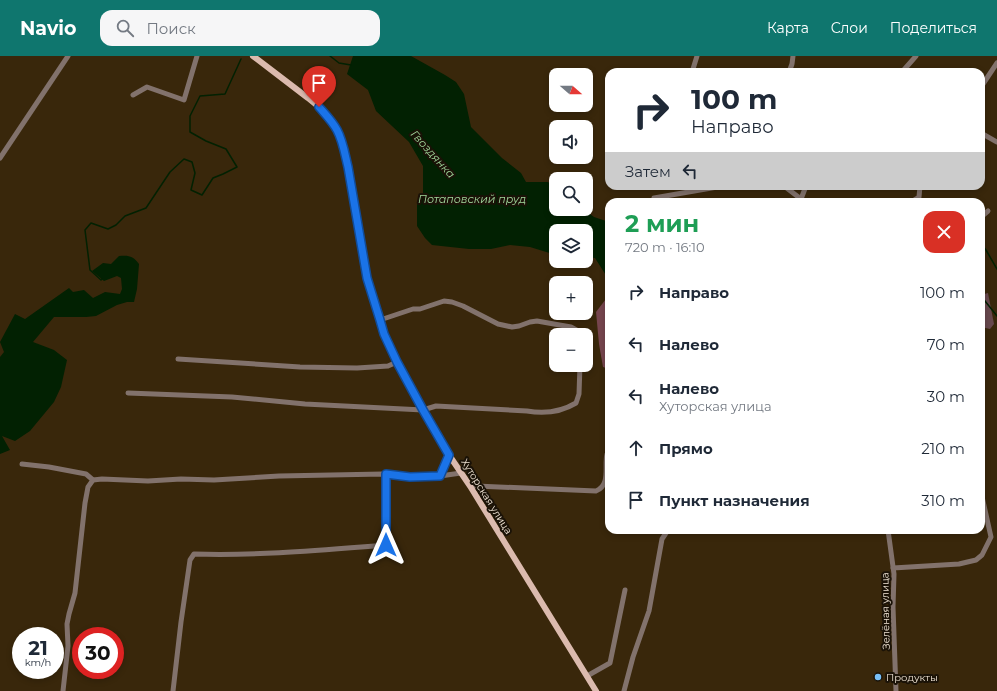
<!DOCTYPE html>
<html lang="ru">
<head>
<meta charset="utf-8">
<style>
  :root { --surface:#fff; --page:#f6f6f7; --text:#1f2937; --muted:#747a83; --accent:#0f766e }
  body { margin:0; font-family:Montserrat,sans-serif; background:var(--page); color:var(--text); height:100vh; display:flex; flex-direction:column; font-size:15px; white-space:nowrap }
  * { box-sizing:border-box; margin:0 }
  p { font-size:13px; color:var(--muted) }
  .icon { flex:none; width:22px; height:22px; fill:none; stroke:currentColor; stroke-width:2; stroke-linecap:round; stroke-linejoin:round }
  .map { position:relative; flex:1; overflow:hidden }
  .sheet { position:absolute; left:605px; top:142px; width:380px; height:336px; display:flex; flex-direction:column; background:var(--surface); border-radius:12px; box-shadow:0 2px 6px #0003 }
  .sheet>* { flex:none }
  .guide { position:absolute; left:605px; top:12px; width:380px; height:122px; border-radius:12px; box-shadow:0 2px 6px #0003; background:#fff; color:var(--text); overflow:hidden }
  .needle { width:26px; rotate:110deg }
  .fabs { position:absolute; left:549px; top:12px; display:grid; gap:8px }
  .fabs a { display:grid; place-items:center; width:44px; height:44px; border-radius:8px; background:var(--surface); box-shadow:0 2px 6px #0003; font-size:20px }
  .speed { position:absolute; left:12px; top:571px; display:flex; gap:8px; font-size:20px; font-weight:700; text-align:center }
  .speed>* { display:grid; place-content:center; width:52px; height:52px; border-radius:50%; background:var(--surface); box-shadow:0 2px 6px #0003; line-height:1 }
  .speed small { font-size:10px; font-weight:400 }
  .speed .limit { border:6px solid #d22; background:#fff; color:#111 }
  .pin { position:absolute; display:grid; place-items:center; width:34px; height:34px; color:#fff; margin:-41px -17px; border-radius:50% 50% 50% 0; rotate:-45deg; box-shadow:0 0 4px #0007 }
  .pin .icon { rotate:45deg }
  .me { position:absolute; width:44px; margin:-22px; rotate:0deg; stroke-linejoin:round; filter:drop-shadow(0 0 3px #0008) }
  .turn { display:flex; align-items:center; gap:14px; height:84px; padding:0 20px; font-size:18px }
  .turn .icon { width:52px; height:52px; stroke-width:2.5 }
  .turn b { display:block; font-size:28px; line-height:34px }
  .then { display:flex; align-items:center; height:38px; padding:0 20px; background:#0003; gap:8px; font-size:15px }
  .round { display:grid; place-items:center; flex:none; width:42px; height:42px; border-radius:12px; background:var(--page) }
  .overview { display:flex; align-items:center; justify-content:space-between; height:68px; padding:0 20px }
  h1 { font-size:24px; font-weight:700; line-height:30px; color:#1e9e55 }
  ul { padding:0; list-style:none }
  li { display:flex; align-items:center; gap:12px; height:52px; padding:0 20px }
  li div { flex:1 }
  li b { display:block; font-size:15px }
  li em { font-style:normal }
  header { display:flex; align-items:center; gap:24px; box-sizing:border-box; height:56px; padding:0 20px; background:var(--accent); color:#fff }
  header strong { font-size:19px }
  nav { display:flex; gap:22px; margin-inline-start:auto; font-size:14px }
  .search { width:280px; height:36px; background:var(--page); display:flex; align-items:center; gap:10px; box-sizing:border-box; padding:0 14px; border-radius:12px; color:var(--muted); font-size:15px }
  .map>svg:first-child { display:block }
  .green { fill:#67484d }
  .forest { fill:#76454e }
  .water { fill:#022102 }
  .lines { fill:none; stroke-linecap:round; stroke-linejoin:round }
  .stream { stroke:#022102; stroke-width:1.5 }
  .minor { stroke:#82726c; stroke-width:5 }
  .major { stroke:#dbbaae; stroke-width:6 }
  .route-casing { stroke:#114b97; stroke-width:10 }
  .route { stroke:#1a73e8; stroke-width:7 }
  .poi-dot { fill:#78bff7; stroke:#1a1207; stroke-width:1.5 }
  .labels { text-anchor:middle; stroke-width:4; stroke-linejoin:round; paint-order:stroke }
  .street-label { font-size:10px; fill:#f1e5d6; stroke:#1a1207 }
  .poi-label { font-size:10px; fill:#f1e5d6; stroke:#1a1207; text-anchor:start }
  .water-label { font-size:11px; font-style:italic; fill:#a2d99d; stroke:#1a1207 }
</style>
</head>
<body>
<header>
<strong>Navio</strong>
<div class="search"><svg class="icon" aria-label="search" viewBox="0 0 24 24"><circle cx="10" cy="10" r="6"/><path d="M15 15l6 6"/></svg>Поиск</div>
<nav><a>Карта</a><a>Слои</a><a>Поделиться</a></nav>
</header>
<div class="map">
<svg width="997" height="635" viewBox="0 0 997 635">
  <rect width="100%" height="100%" fill="#39270b"/>
  <polygon class="green" points="988,237 994,268 990,273 981,271 981,239"/>
  <polygon class="forest" points="609,239 609,313 603,311 599,288 596,256"/>
  <g class="water">
    <polygon points="353,0 411,0 445,19 456,26 464,38 471,71 502,102 521,117 526,126 548,126 556,132 556,153 583,153 594,161 609,166 609,224 595,202 586,201 586,175 556,175 556,199 530,191 510,189 491,193 469,193 432,189 425,182 417,170 417,149 423,138 423,110 409,86 376,55 368,34 347,18"/>
    <path d="M119,200C129,199 133,200 139,208L137,233L134,246H127L117,249L96,260L86,261H54L33,286L54,294L67,304L61,331L54,346L30,375L15,385L2,380L10,394L0,398V301L4,296L0,286L15,258L25,263L69,232L73,236L84,234L93,242L105,236L120,238L122,233L121,222L117,220L104,225L92,215L103,207L111,208Z"/>
  </g>
  <g class="lines">
    <g class="stream">
      <polyline points="330,0 339,7 351,9"/>
      <polyline points="981,188 986,194 997,213"/>
      <polyline points="981,214 981,215"/>
      <polyline points="102,223 101,224 90,214 85,174 91,167 108,173 116,169 125,160 146,152 170,116 184,103 192,106 195,117 191,134 202,139 213,122 223,118 237,111 226,93 206,85 190,76 190,60 200,40 225,38 241,3"/>
      <polyline points="981,240 997,260"/>
    </g>
    <g class="minor">
      <polyline points="693,16 693,13 697,0"/>
      <polyline points="789,16 792,8 793,0"/>
      <polyline points="902,16 916,0"/>
      <polyline points="981,31 997,7"/>
      <polyline points="133,39 147,31 184,44 197,0"/>
      <polyline points="981,77 997,86"/>
      <polyline points="0,102 68,0"/>
      <polyline points="784,130 801,143 802,146"/>
      <polyline points="654,142 723,130"/>
      <polyline points="801,143 806,130"/>
      <polyline points="889,145 899,146"/>
      <polyline points="911,146 919,141 920,130"/>
      <polyline points="981,161 988,155"/>
      <polyline points="380,264 413,253 420,253 444,245 452,246 463,250 498,268 512,271 519,270 530,266 537,265 571,271 580,276 580,279"/>
      <polyline points="178,303 300,311 357,312 388,310 397,306"/>
      <path d="M128,337L232,341L305,348L423,354L436,350L527,355C544,358 561,356 576,347L579,338L580,309"/>
      <polyline points="981,344 981,349"/>
      <polyline points="22,408 49,411 86,418 93,424"/>
      <polyline points="440,420 449,399"/>
      <path d="M470,430H476L596,435C611,429 604,410 607,398"/>
      <polyline points="888,474 894,518 893,551 896,635"/>
      <polyline points="893,512 959,508 976,504 982,499 991,481 981,436"/>
      <polyline points="587,620 610,607 625,534"/>
      <polyline points="63,635 68,590 67,568 69,558 75,537 85,447 88,431 93,424 102,423 148,425 181,423 214,424 279,420 383,418 410,421 440,420 461,417"/>
      <path d="M173,635L181,566L190,504L194,498C258,500 322,494 386,489V418"/>
      <polyline points="624,635 633,601 649,555 662,483 668,474"/>
    </g>
    <polyline class="major" points="253,0 308,42 319,51 327,59 332,66 338,75 344,93 348,111 367,223 380,264 383,278 397,306 423,354 449,399 470,430 513,500 596,635"/>
  </g>
  <g class="lines">
    <defs>
      <path id="route" d="M319,51C325,58 332,65 337,74C343,85 345,99 348,111L367,222L380,264L384,278L397,306L423,354L449,399L440,420L410,421L386,418V489"/>
    </defs>
    <use href="#route" class="route-casing"/>
    <use href="#route" class="route"/>
  </g>
  <circle class="poi-dot" cx="878" cy="621" r="4"/>
  <g class="labels">
    <g class="street-label">
      <text transform="translate(487 440) rotate(58)" y="4">Хуторская улица</text>
      <text transform="translate(885 555) rotate(-91)" y="4">Зелёная улица</text>
    </g>
    <g class="poi-label">
      <text x="886" y="625">Продукты</text>
    </g>
    <g class="water-label">
      <text transform="translate(433 98) rotate(48)" y="4">Гвоздянка</text>
      <text x="472" y="147">Потаповский пруд</text>
    </g>
  </g>
</svg>
<div class="fabs">
<a><svg class="needle" viewBox="-14 -14 28 28"><path d="M0-13l5 13h-10z" fill="#e53935"/><path d="M0 13l5-13h-10z" fill="#747a83"/></svg></a>
<a><svg class="icon" aria-label="sound" viewBox="0 0 24 24"><path d="M4 9h4l5-4v14l-5-4H4zM17 9q2 3 0 6"/></svg></a>
<a><svg class="icon" aria-label="search" viewBox="0 0 24 24"><circle cx="10" cy="10" r="6"/><path d="M15 15l6 6"/></svg></a>
<a><svg class="icon" aria-label="layers" viewBox="0 0 24 24"><path d="M12 4l9 5-9 5-9-5zM3 14l9 5 9-5"/></svg></a>
<a>+</a>
<a>−</a>
</div>
<div class="speed"><div>21<small>km/h</small></div><div class="limit">30</div></div>
<div class="pin" style="left:319px;top:51px;background:#d93025"><svg class="icon" aria-label="arrive" viewBox="0 0 24 24"><path d="M6 21V4h12l-3 4 3 4H6"/></svg></div>
<svg class="me" style="left:386px;top:489px" viewBox="-20 -20 40 40"><path d="M0-17L14 15 0 8-14 15z" fill="#1a73e8" stroke="#fff" stroke-width="4"/></svg>
<div class="guide">
<div class="turn"><svg class="icon" aria-label="right" viewBox="0 0 24 24"><path d="M7 20v-9h11M14 6l5 5-5 5"/></svg><div><b>100 m</b>Направо</div></div>
<div class="then">Затем<svg class="icon" aria-label="left" viewBox="0 0 24 24"><path d="M17 20v-9H6M10 6l-5 5 5 5"/></svg></div>
</div>
<section class="sheet">
<div class="overview"><div><h1>2 мин</h1><p>720 m · 16:10</p></div><a class="round" style="background:#d93025;color:#fff"><svg class="icon" aria-label="close" viewBox="0 0 24 24"><path d="M6 6l12 12M18 6L6 18"/></svg></a></div>
<ul>
<li><svg class="icon" aria-label="right" viewBox="0 0 24 24"><path d="M7 20v-9h11M14 6l5 5-5 5"/></svg><div><b>Направо</b></div><em>100 m</em></li>
<li><svg class="icon" aria-label="left" viewBox="0 0 24 24"><path d="M17 20v-9H6M10 6l-5 5 5 5"/></svg><div><b>Налево</b></div><em>70 m</em></li>
<li><svg class="icon" aria-label="left" viewBox="0 0 24 24"><path d="M17 20v-9H6M10 6l-5 5 5 5"/></svg><div><b>Налево</b><p>Хуторская улица</p></div><em>30 m</em></li>
<li><svg class="icon" aria-label="ahead" viewBox="0 0 24 24"><path d="M12 20V5M6 11l6-6 6 6"/></svg><div><b>Прямо</b></div><em>210 m</em></li>
<li><svg class="icon" aria-label="arrive" viewBox="0 0 24 24"><path d="M6 21V4h12l-3 4 3 4H6"/></svg><div><b>Пункт назначения</b></div><em>310 m</em></li>
</ul>
</section>
</div>
</body>
</html>
